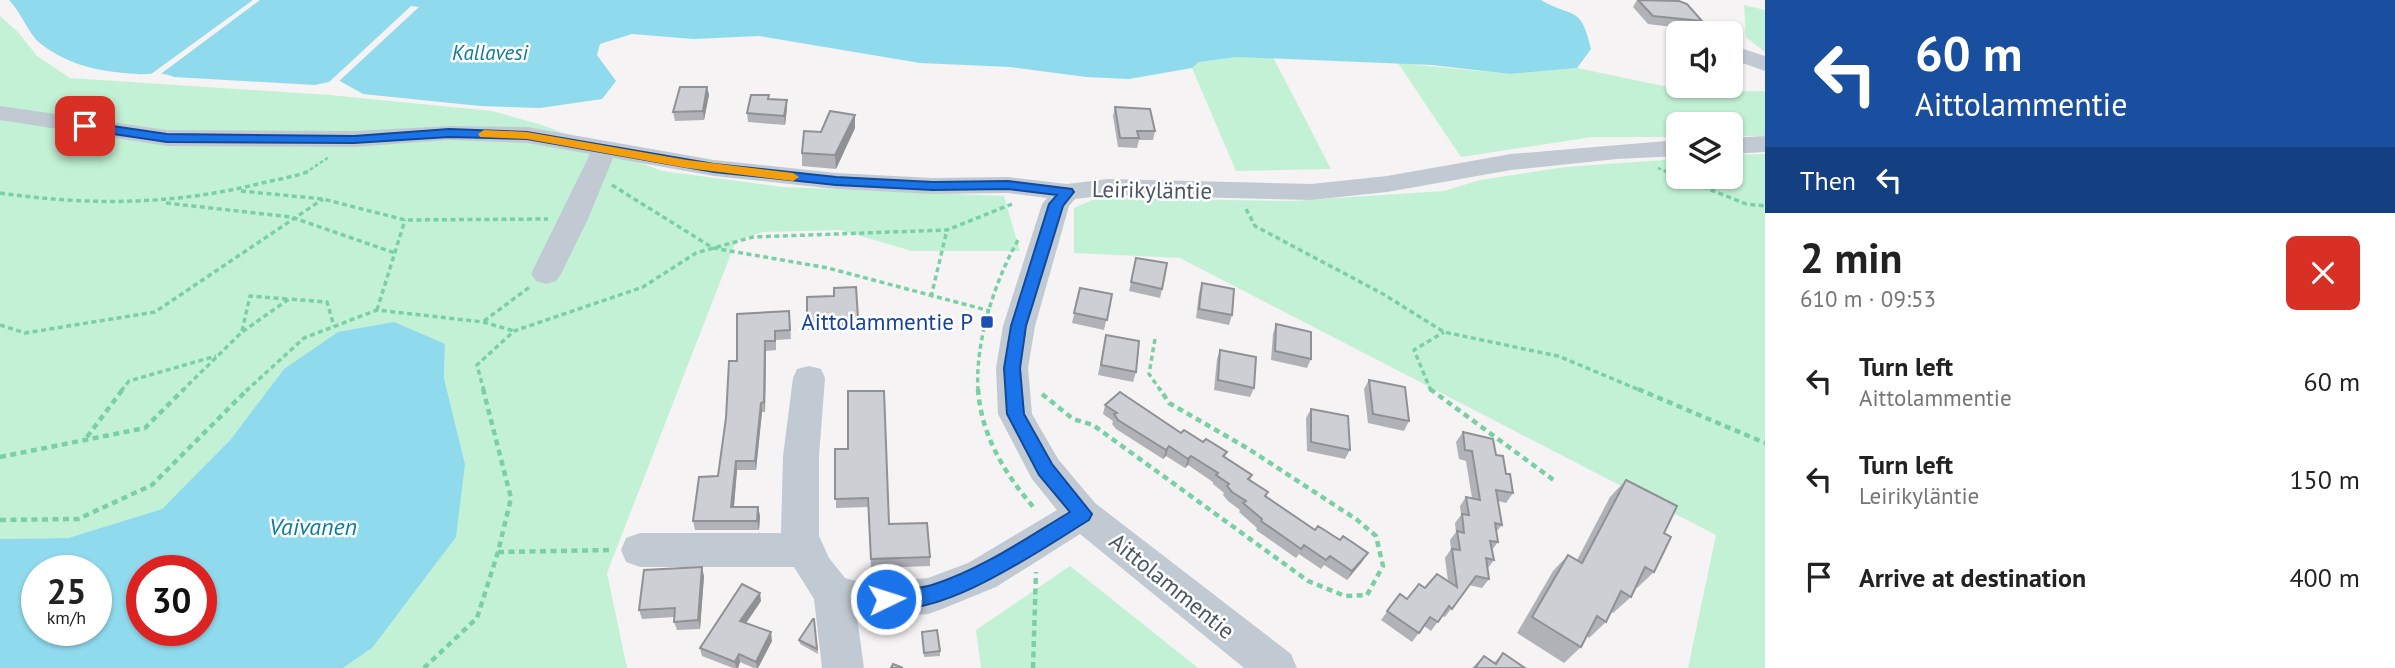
<!DOCTYPE html>
<html lang="en">
<head>
<meta charset="utf-8">
<style>
  :root { --surface:#fff; --page:#f2f2f2; --text:#222; --muted:#767676 }
  body { margin:0; font-family:"PT Sans",sans-serif; background:var(--page); color:var(--text); height:100vh; display:flex; flex-direction:column; font-size:26px; white-space:nowrap }
  * { box-sizing:border-box; margin:0 }
  p { font-size:23px; color:var(--muted) }
  .icon { flex:none; width:38px; height:38px; fill:none; stroke:currentColor; stroke-width:2; stroke-linecap:round; stroke-linejoin:round }
  .map { position:relative; flex:1; overflow:hidden }
  .drawer { display:flex; flex-direction:column; background:var(--surface); width:630px }
  .drawer>* { flex:none }
  .top-card { background:#1a4fa0; color:#fff; overflow:hidden }
  .controls { position:absolute; left:1666px; top:21px; display:grid; gap:14px }
  .controls a { display:grid; place-items:center; width:77px; height:77px; border-radius:10px; background:var(--surface); box-shadow:0 2px 5px #0004; font-size:35px }
  .speed { position:absolute; left:21px; top:555px; display:flex; gap:14px; font-size:35px; font-weight:700; text-align:center }
  .speed>* { display:grid; place-content:center; width:91px; height:91px; border-radius:50%; background:var(--surface); box-shadow:0 2px 5px #0004; line-height:1 }
  .speed small { font-size:18px; font-weight:400 }
  .speed .limit { border:10px solid #d22; background:#fff; color:#111 }
  .pin { position:absolute; display:grid; place-items:center; width:60px; height:60px; color:#fff; margin:-30px; border-radius:14px; box-shadow:0 4px 10px #0006 }
  .me { position:absolute; width:77px; margin:-38px; rotate:86deg; stroke-linejoin:round; filter:drop-shadow(0 0 5px #0008) }
  .turn { display:flex; align-items:center; gap:24px; height:147px; padding:0 35px; font-size:32px }
  .turn .icon { width:91px; height:91px; stroke-width:2.5 }
  .turn b { display:block; font-size:49px; line-height:60px }
  .then { display:flex; align-items:center; height:66px; padding:0 35px; background:#0003; gap:14px; font-size:26px }
  .round { display:grid; place-items:center; flex:none; width:74px; height:74px; border-radius:10px; background:var(--page) }
  .head { display:flex; align-items:center; justify-content:space-between; height:119px; padding:0 35px }
  h1 { font-size:42px; font-weight:800; line-height:52px }
  ul { padding:0; list-style:none }
  li { display:flex; align-items:center; gap:21px; height:98px; padding:0 35px }
  li div { flex:1 }
  li b { display:block; font-size:26px }
  li em { font-style:normal }
  main { display:flex; flex:1; min-height:0 }
  .map>svg:first-child { display:block }
  .green { fill:#c3f1d5 }
  .water { fill:#90daee; fill-rule:evenodd }
  .pier { fill:#f5f3f3 }
  .lines { fill:none; stroke-linecap:round; stroke-linejoin:round }
  .path-far2 { stroke:#7ad0a6; stroke-width:2.5; stroke-dasharray:3.5 2.5; stroke-linecap:butt }
  .path-far1 { stroke:#7ad0a6; stroke-width:3.5; stroke-dasharray:5 3.5; stroke-linecap:butt }
  .path { stroke:#7ad0a6; stroke-width:4.5; stroke-dasharray:6 4.5; stroke-linecap:butt }
  .minor { fill:#c1cad2; fill-rule:evenodd }
  .wall { fill:#b0b2b7 }
  .shaded-wall { fill:#909195 }
  .building { fill:#cdcfd5; stroke:#909195; stroke-width:2 }
  .route { fill:#1a73e8; stroke:#114b97; stroke-width:2 }
  .slow { fill:#f59e0b }
  .transit-dot { fill:#1a4fb4; stroke:#fff; stroke-width:2.5 }
  .labels { text-anchor:middle; stroke-width:5; stroke-linejoin:round; paint-order:stroke }
  .far-water-label { font-size:21px; font-style:italic; fill:#0c7c9b; stroke:#fff }
  .street-label { font-size:23px; fill:#4a5661; stroke:#fff }
  .transit-label { font-size:23px; fill:#164399; stroke:#fff; text-anchor:end }
  .water-label { font-size:24px; font-style:italic; fill:#0c7c9b; stroke:#fff }
</style>
</head>
<body>
<main>
<div class="map">
<svg width="1765" height="668" viewBox="0 0 1765 668">
  <rect width="100%" height="100%" fill="#f5f3f3"/>
  <g class="green">
    <polygon points="1744,5 1765,10 1765,52 1746,37"/>
    <polygon points="0,16 18,32 37,56 70,78 329,95 492,111 542,125 662,171 783,187 1004,196 1020,251 912,251 840,230 762,232 736,241 607,573 627,668 343,668 372,648 465,464 444,378 445,344 284,369 231,439 162,509 68,538 0,539"/>
    <polygon points="1236,57 1273,57 1331,169 1236,171 1192,68 1199,62"/>
    <polygon points="1398,63 1510,74 1577,68 1692,92 1765,91 1765,136 1731,136 1731,124 1678,124 1678,137 1592,137 1461,157"/>
    <polygon points="1765,154 1765,668 1688,668 1716,535 1180,258 1074,253 1074,208 1097,198 1291,201 1444,191 1480,180 1565,167 1678,159 1678,177 1731,177 1731,155"/>
    <polygon points="1070,566 1198,668 981,668 976,630"/>
  </g>
  <g class="water">
    <path d="M9,0H1541C1573,19 1581,4 1591,49L1577,68L1510,74L1432,65L1237,57L1199,62L1192,68L1129,79L1086,77L1010,67L920,63L759,36L693,39L632,34L600,44L597,55L616,81L602,99L540,108L480,106L363,94L338,80L315,85L174,77C158,71 153,75 137,74C101,72 70,66 41,44C29,35 21,12 9,0Z"/>
    <path d="M394,322L445,344L444,378L465,464L456,537L372,648L343,668H0V539L68,538L162,509L231,439L284,369L338,332ZM37,570H96V630H37ZM142,570H201V630H142Z"/>
  </g>
  <g class="pier">
    <polygon points="253,0 260,0 158,76 147,77"/>
    <polygon points="411,6 419,7 336,84 327,84"/>
  </g>
  <g class="lines">
    <g class="path-far2">
      <polyline points="1658,168 1670,173"/>
      <polyline points="305,173 329,157"/>
    </g>
    <g class="path-far1">
      <polyline points="1665,171 1678,176"/>
      <polyline points="1679,177 1746,204 1765,206"/>
      <polyline points="612,185 713,248 828,268 990,311"/>
      <polyline points="241,191 323,199 405,220 548,219"/>
      <path d="M0,193C90,206 174,205 262,183C278,179 295,177 309,171"/>
      <polyline points="166,203 291,217 395,253"/>
      <polyline points="1246,209 1255,226 1383,294 1444,332 1558,356 1642,391"/>
      <polyline points="931,297 947,230"/>
      <polyline points="377,310 405,220"/>
      <polyline points="484,321 531,286"/>
      <polyline points="0,325 25,333 155,312 323,199"/>
      <polyline points="242,331 250,296 287,299"/>
      <polyline points="1155,339 1149,374 1161,391"/>
      <polyline points="121,391 129,381 216,356"/>
      <polyline points="182,391 242,332 289,299 327,302 334,326"/>
      <polyline points="246,391 304,338 377,310 483,322 514,331"/>
      <polyline points="484,391 477,365 514,331 643,287 696,253 753,237 947,230 1012,204"/>
      <path d="M978,391C975,342 994,283 1018,240"/>
      <polyline points="1431,391 1414,350 1444,332"/>
    </g>
    <g class="path">
      <path d="M978,389C981,436 1006,476 1036,510"/>
      <polyline points="1430,389 1555,481"/>
      <polyline points="1638,389 1765,443"/>
      <polyline points="1042,394 1073,419 1093,425 1308,581 1345,596 1367,595 1383,566 1376,536 1356,519 1247,448 1169,403 1160,389"/>
      <polyline points="87,437 123,389"/>
      <polyline points="0,457 145,428 184,389"/>
      <polyline points="0,520 78,519 152,485 248,389"/>
      <polyline points="498,552 612,550"/>
      <polyline points="424,668 477,618 498,552 511,498 483,389"/>
      <polyline points="1033,668 1036,572"/>
    </g>
    <g class="minor">
      <polygon points="1731,45 1765,56 1765,71 1731,59"/>
      <polygon points="0,106 167,130 354,131 449,126 527,127 714,160 836,173 933,178 1008,177 1067,184 1108,179 1311,184 1387,176 1511,154 1678,140 1678,156 1617,159 1511,170 1387,192 1311,200 1108,195 1075,199 1069,206 1035,326 1028,368 1032,414 1058,459 1095,503 1291,654 1297,668 1244,668 1080,534 996,587 942,609 928,614 864,619 857,617 864,668 822,668 814,599 794,567 640,567 626,562 621,550 626,538 640,533 781,533 783,456 793,378 797,369 809,366 821,369 825,378 819,456 819,536 829,558 845,578 864,583 928,578 968,563 1057,510 1032,479 998,414 996,368 1003,326 1042,204 1047,198 1008,193 933,194 836,189 714,176 613,158 588,219 561,274 556,281 546,284 536,281 531,274 590,154 527,143 449,140 354,147 167,146 0,120"/>
      <polygon points="1765,136 1765,152 1731,154 1731,138"/>
    </g>
  </g>
  <g class="wall">
    <polygon points="1637,0 1661,0 1702,21 1697,30 1648,24 1633,7"/>
    <polygon points="707,87 709,95 704,120 675,121 673,112"/>
    <polygon points="769,95 769,99 787,100 787,108 785,125 748,122 747,113"/>
    <polygon points="1115,107 1155,131 1153,140 1139,140 1137,148 1118,147 1113,116"/>
    <polygon points="855,115 855,128 836,169 802,166 802,153 821,132"/>
    <polygon points="1136,258 1162,289 1160,298 1129,291"/>
    <polygon points="1202,283 1232,315 1229,325 1196,318 1199,293"/>
    <polygon points="856,287 859,328 808,330 807,321 834,296"/>
    <polygon points="1080,288 1112,294 1104,330 1072,323"/>
    <polygon points="789,311 791,339 776,340 776,350 766,351 765,412 762,412 756,470 737,470 734,507 758,507 760,516 759,530 695,530 693,521 718,476 737,361"/>
    <polygon points="1276,324 1311,359 1307,368 1271,360 1273,334"/>
    <polygon points="1106,335 1136,372 1133,382 1098,375"/>
    <polygon points="1220,350 1254,388 1250,397 1214,390 1217,359"/>
    <polygon points="1369,380 1409,421 1404,431 1368,423 1364,389"/>
    <polygon points="1105,405 1181,433 1227,452 1225,457 1252,475 1250,480 1268,492 1266,497 1315,530 1368,553 1347,580 1324,565 1321,569 1299,554 1296,558 1256,530 1257,528 1239,512 1240,510 1228,501 1223,495 1224,493 1213,484 1213,482 1188,465 1185,468 1166,456 1163,459 1116,429 1112,424 1113,421 1103,414"/>
    <polygon points="1311,409 1350,450 1345,459 1307,451 1306,418"/>
    <polygon points="1463,432 1496,455 1506,474 1513,493 1506,503 1498,501 1502,525 1496,532 1498,542 1492,550 1494,560 1488,568 1489,579 1482,588 1469,585 1445,617 1442,616 1431,631 1424,626 1412,642 1381,620 1400,594 1407,599 1425,588 1448,581 1445,558 1451,549 1450,540 1456,532 1455,523 1461,515 1460,506 1466,497 1472,498 1466,461 1459,459 1456,442"/>
    <polygon points="835,449 889,524 930,557 930,566 871,568 868,507 836,508"/>
    <polygon points="1626,480 1664,533 1654,572 1637,588 1635,588 1631,597 1613,613 1611,612 1606,622 1589,638 1587,636 1581,647 1564,663 1517,633 1553,571 1568,555 1577,560 1610,497"/>
    <polygon points="704,576 700,629 677,630 674,622 674,617 642,619 639,610"/>
    <polygon points="761,601 746,623 772,641 758,668 754,668 740,662 738,668 733,668 702,656 700,648"/>
    <polygon points="814,619 818,654 800,644 799,640"/>
    <polygon points="922,632 940,651 940,656 924,657"/>
    <polygon points="1503,653 1525,668 1472,668 1484,656 1494,663"/>
  </g>
  <g class="shaded-wall">
    <polygon points="707,87 709,95 704,120 703,111"/>
    <polygon points="787,100 787,108 785,125 784,116"/>
    <polygon points="855,115 855,128 836,169 835,155"/>
    <polygon points="765,341 766,351 765,412 764,402"/>
    <polygon points="761,403 762,412 756,470 755,461"/>
    <polygon points="1169,446 1166,456 1163,459 1166,450"/>
    <polygon points="1191,456 1188,465 1185,468 1188,459"/>
    <polygon points="736,461 737,470 733,516 731,507"/>
    <polygon points="758,507 760,516 759,530 757,521"/>
    <polygon points="1368,553 1362,562 1347,580 1352,571"/>
    <polygon points="702,567 704,576 700,629 698,620"/>
    <polygon points="760,593 761,601 742,629 740,621"/>
    <polygon points="771,632 772,641 758,668 757,668 756,662"/>
    <polygon points="739,654 740,662 738,668 736,668 735,662"/>
  </g>
  <g class="building">
    <polygon points="1638,0 1679,1 1687,4 1702,21 1653,16"/>
    <polygon points="680,87 707,87 703,111 673,112"/>
    <polygon points="751,95 769,95 768,99 787,100 784,116 747,113"/>
    <polygon points="1115,107 1150,109 1155,131 1137,131 1139,138 1120,138"/>
    <polygon points="830,111 855,115 835,155 802,153 804,131 821,132"/>
    <polygon points="1136,258 1167,263 1162,289 1131,282"/>
    <polygon points="1202,283 1234,289 1232,315 1199,309"/>
    <polygon points="856,287 858,318 807,321 807,297 834,296 834,288"/>
    <polygon points="1080,288 1112,294 1107,320 1074,313"/>
    <polygon points="789,311 790,330 775,331 775,341 765,341 764,402 761,403 755,461 736,461 731,507 758,507 757,521 693,521 699,477 718,476 726,418 729,361 737,361 737,314"/>
    <polygon points="1276,324 1311,332 1311,359 1275,351"/>
    <polygon points="1106,335 1139,341 1136,372 1101,365"/>
    <polygon points="1220,350 1256,357 1254,388 1218,380"/>
    <polygon points="1369,380 1405,387 1409,421 1373,414"/>
    <polygon points="848,391 884,391 889,524 927,523 930,557 871,559 868,498 835,499 835,449 848,449"/>
    <polygon points="1120,392 1181,433 1184,430 1203,442 1206,439 1227,452 1223,456 1252,475 1248,479 1268,492 1265,496 1315,530 1318,526 1340,540 1343,536 1368,553 1352,571 1330,556 1326,560 1304,545 1301,549 1261,521 1262,519 1243,503 1246,501 1232,492 1227,486 1229,484 1216,475 1218,473 1191,456 1188,459 1169,446 1166,450 1118,420 1114,414 1117,413 1105,405"/>
    <polygon points="1311,409 1348,416 1350,450 1311,442"/>
    <polygon points="1463,432 1493,439 1496,455 1503,456 1506,474 1510,474 1513,493 1496,490 1502,525 1495,523 1498,542 1490,541 1494,560 1486,558 1489,579 1476,576 1452,609 1449,606 1438,622 1430,617 1419,633 1387,611 1400,594 1407,599 1419,584 1425,588 1437,574 1457,587 1452,549 1460,550 1457,531 1464,533 1462,514 1469,515 1466,497 1480,500 1472,451 1465,450"/>
    <polygon points="1626,480 1677,506 1664,533 1671,537 1654,572 1645,567 1631,597 1621,591 1606,622 1597,616 1581,647 1532,617 1568,555 1582,563"/>
    <polygon points="702,567 698,620 674,622 675,608 639,610 644,570"/>
    <polygon points="742,584 760,593 740,621 771,632 756,662 739,654 735,662 700,648"/>
    <polygon points="813,619 814,619 817,649 799,640"/>
    <polygon points="937,630 940,651 924,653 922,632"/>
    <polygon points="1503,653 1525,668 1475,668 1484,656 1496,664"/>
    <polygon points="893,664 903,668 891,668"/>
  </g>
  <path class="route" d="M85,122L167,134L354,136L449,129L527,132L714,164L836,177L933,182L1008,181L1072,189L1074,192L1063,206L1026,326L1020,368L1024,414L1052,464L1092,514L1089,520C1043,548 933,626 879,605L876,599L879,592C895,586 915,591 932,585C982,569 1025,539 1070,512L1039,475L1007,414L1004,368L1011,326L1049,204L1057,195L1008,189L933,190L836,185L714,172L527,139L449,137L354,143L167,142L80,129L78,126Z"/>
  <polygon class="slow" points="484,130 527,132 687,160 793,173 799,177 793,181 687,168 527,139 480,137 478,134"/>
  <rect class="transit-dot" x="980" y="315" width="14" height="14" rx="3.5"/>
  <g class="labels">
    <g class="far-water-label">
      <text x="490" y="60">Kallavesi</text>
    </g>
    <g class="street-label">
      <text transform="translate(1152 190) rotate(1)" y="8">Leirikyläntie</text>
      <text transform="translate(1172 586) rotate(39)" y="8">Aittolammentie</text>
    </g>
    <g class="transit-label">
      <text x="973" y="330">Aittolammentie P</text>
    </g>
    <g class="water-label">
      <text x="313" y="535">Vaivanen</text>
    </g>
  </g>
</svg>
<div class="controls">
<a><svg class="icon" aria-label="sound" viewBox="0 0 24 24"><path d="M4 9h4l5-4v14l-5-4H4zM17 9q2 3 0 6"/></svg></a>
<a><svg class="icon" aria-label="layers" viewBox="0 0 24 24"><path d="M12 4l9 5-9 5-9-5zM3 14l9 5 9-5"/></svg></a>
</div>
<div class="speed"><div>25<small>km/h</small></div><div class="limit">30</div></div>
<div class="pin" style="left:85px;top:126px;background:#d93025"><svg class="icon" aria-label="arrive" viewBox="0 0 24 24"><path d="M6 21V4h12l-3 4 3 4H6"/></svg></div>
<svg class="me" style="left:886px;top:599px" viewBox="-20 -20 40 40"><circle r="17" fill="#1a73e8" stroke="#fff" stroke-width="3"/><path d="M0-11L8 9 0 5-8 9z" fill="#fff"/></svg>
</div>
<section class="drawer">
<div class="top-card">
<div class="turn"><svg class="icon" aria-label="left" viewBox="0 0 24 24"><path d="M17 20v-9H6M10 6l-5 5 5 5"/></svg><div><b>60 m</b>Aittolammentie</div></div>
<div class="then">Then<svg class="icon" aria-label="left" viewBox="0 0 24 24"><path d="M17 20v-9H6M10 6l-5 5 5 5"/></svg></div>
</div>
<div class="head"><div><h1>2 min</h1><p>610 m · 09:53</p></div><a class="round" style="background:#d93025;color:#fff"><svg class="icon" aria-label="close" viewBox="0 0 24 24"><path d="M6 6l12 12M18 6L6 18"/></svg></a></div>
<ul>
<li><svg class="icon" aria-label="left" viewBox="0 0 24 24"><path d="M17 20v-9H6M10 6l-5 5 5 5"/></svg><div><b>Turn left</b><p>Aittolammentie</p></div><em>60 m</em></li>
<li><svg class="icon" aria-label="left" viewBox="0 0 24 24"><path d="M17 20v-9H6M10 6l-5 5 5 5"/></svg><div><b>Turn left</b><p>Leirikyläntie</p></div><em>150 m</em></li>
<li><svg class="icon" aria-label="arrive" viewBox="0 0 24 24"><path d="M6 21V4h12l-3 4 3 4H6"/></svg><div><b>Arrive at destination</b></div><em>400 m</em></li>
</ul>
</section>
</main>
</body>
</html>
